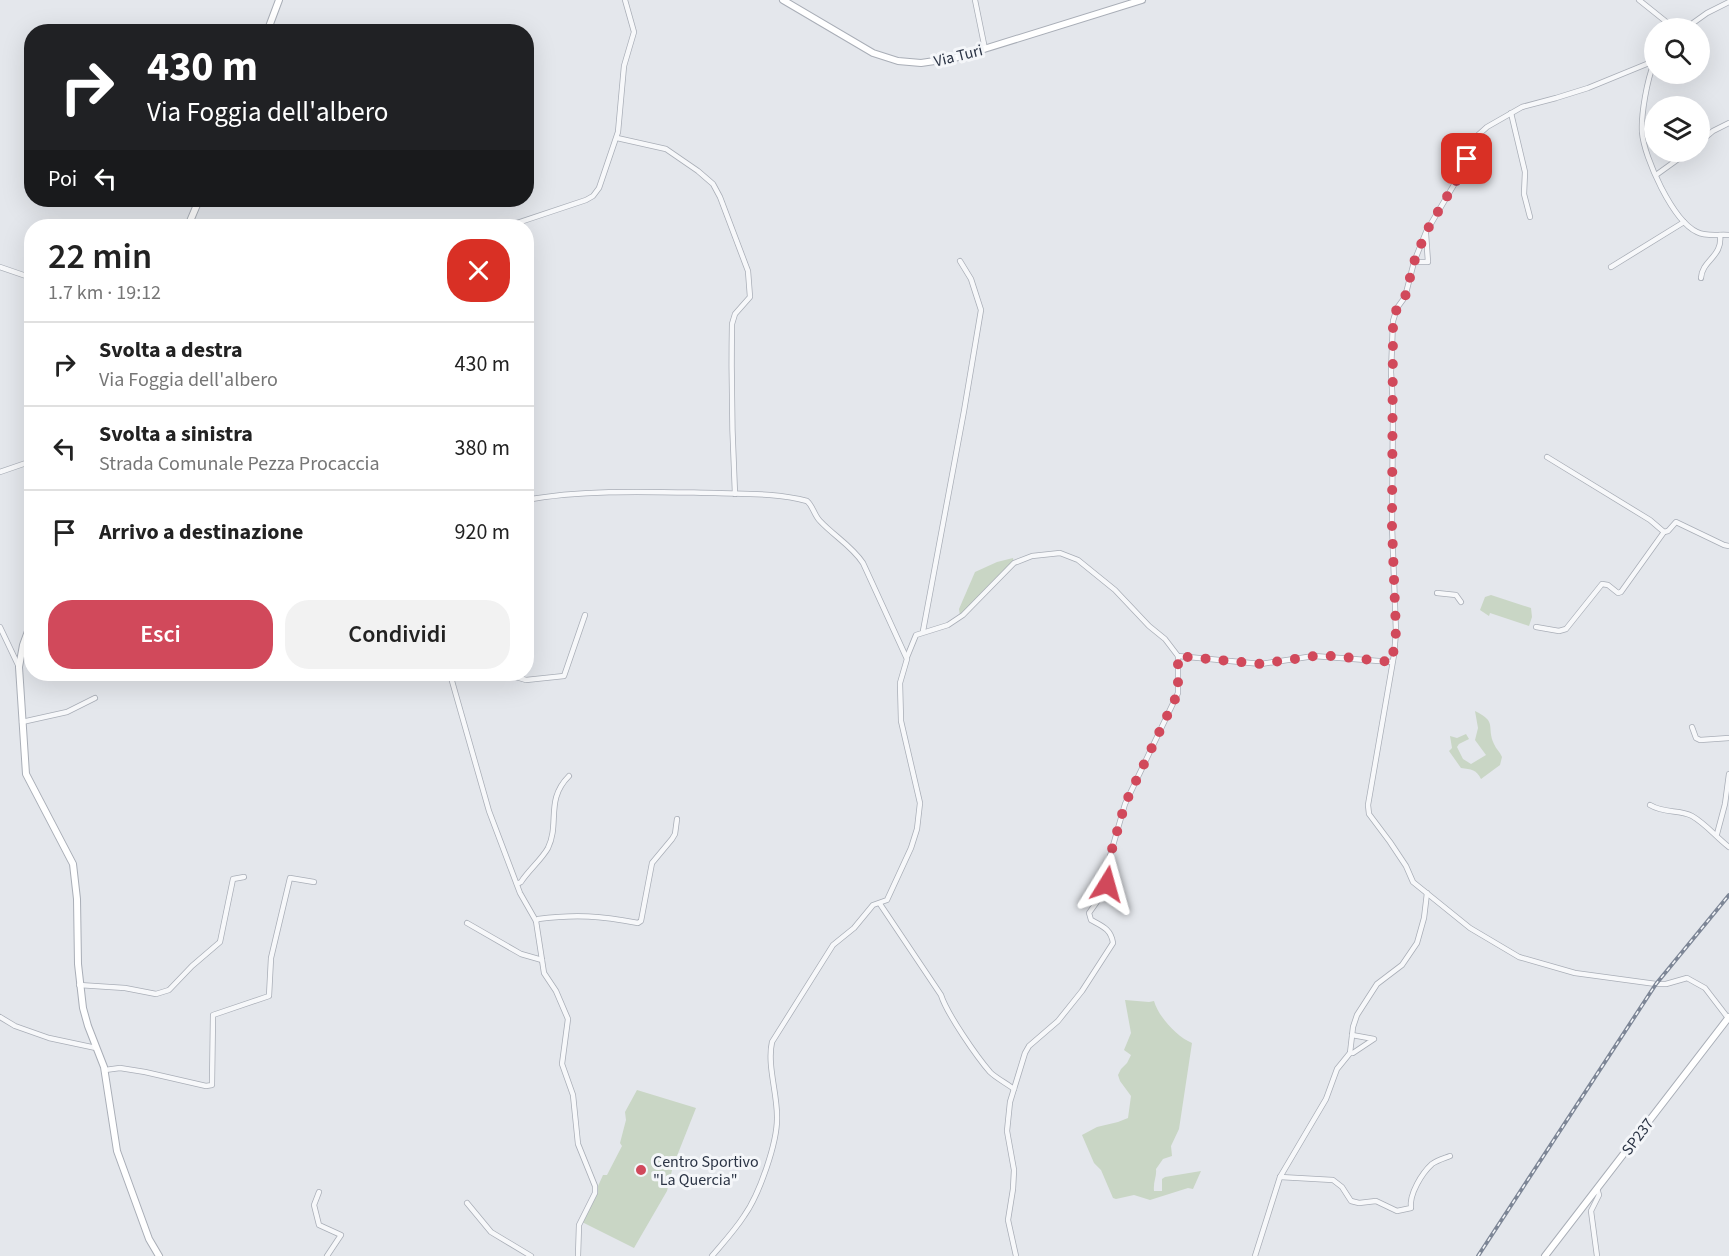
<!DOCTYPE html>
<html lang="it">
<head>
<meta charset="utf-8">
<style>
  :root { --surface:#fff; --page:#f2f2f2; --text:#222; --muted:#767676; --line:#e0e0e0; --accent:#d1495b }
  body { margin:0; font-family:"Source Sans 3",sans-serif; background:var(--page); color:var(--text); height:100vh; display:flex; flex-direction:column; font-size:22px; white-space:nowrap }
  * { box-sizing:border-box; margin:0 }
  p { font-size:20px; color:var(--muted) }
  .icon { flex:none; width:33px; height:33px; fill:none; stroke:currentColor; stroke-width:2; stroke-linecap:round; stroke-linejoin:round }
  .map { position:relative; flex:1; overflow:hidden }
  .panel { position:absolute; left:24px; top:219px; width:510px; height:462px; display:flex; flex-direction:column; background:var(--surface); border-radius:24px; box-shadow:0 6px 24px #0002 }
  .panel>* { flex:none }
  .guide { position:absolute; left:24px; top:24px; width:510px; height:183px; border-radius:24px; box-shadow:0 6px 24px #0002; background:#202124; color:#fff; overflow:hidden }
  .fabs { position:absolute; left:1644px; top:18px; display:grid; gap:12px }
  .fabs a { display:grid; place-items:center; width:66px; height:66px; border-radius:50%; background:var(--surface); box-shadow:0 6px 24px #0002; font-size:30px }
  .pin { position:absolute; display:grid; place-items:center; width:51px; height:51px; color:#fff; margin:-26px; border-radius:12px; box-shadow:0 3px 9px #0006 }
  .me { position:absolute; width:66px; margin:-33px; rotate:8deg; stroke-linejoin:round; filter:drop-shadow(0 0 4px #0008) }
  .turn { display:flex; align-items:center; gap:21px; height:126px; padding:0 24px; font-size:27px }
  .turn .icon { width:78px; height:78px; stroke-width:2.5 }
  .turn b { display:block; font-size:42px; line-height:51px }
  .then { display:flex; align-items:center; height:57px; padding:0 24px; background:#0003; gap:12px; font-size:22px }
  .round { display:grid; place-items:center; flex:none; width:63px; height:63px; border-radius:24px; background:var(--page) }
  .overview { display:flex; align-items:center; justify-content:space-between; height:102px; padding:0 24px }
  h1 { font-size:36px; font-weight:600; line-height:45px }
  .primary-button { display:flex; gap:12px; margin-top:auto; padding:12px 24px }
  .primary-button a { flex:1; height:69px; border-radius:24px; background:var(--accent); color:#fff; font-size:24px; font-weight:600; line-height:69px; text-align:center }
  .primary-button a+a { background:var(--page); color:var(--text) }
  ul { padding:0; list-style:none }
  li { display:flex; align-items:center; gap:18px; height:84px; padding:0 24px; border-top:2px solid var(--line) }
  li div { flex:1 }
  li b { display:block; font-size:22px }
  li em { font-style:normal }
  .map>svg:first-child { display:block }
  .green { fill:#c9d6c5 }
  .lines { fill:none; stroke-linecap:round; stroke-linejoin:round }
  .minor-casing { stroke:#a9aeb7; stroke-width:6 }
  .secondary-casing { stroke:#a9aeb7; stroke-width:8 }
  .minor { stroke:#f7f8fa; stroke-width:4.5 }
  .secondary { stroke:#fff; stroke-width:6 }
  .rail-casing { stroke:#7d8696; stroke-width:4 }
  .rail { stroke:#f4f6f9; stroke-width:1.5; stroke-dasharray:4.5; stroke-linecap:butt }
  .route { stroke:#d1495b; stroke-width:10; stroke-dasharray:0 18 }
  .poi-dot { fill:#d1495b; stroke:#f4f6f9; stroke-width:2 }
  .labels { text-anchor:middle; stroke-width:6; stroke-linejoin:round; paint-order:stroke }
  .street-label { font-size:16px; fill:#2b3445; stroke:#f4f6f9 }
  .poi-label { font-size:16px; fill:#2b3445; stroke:#f4f6f9; text-anchor:start }
</style>
</head>
<body>
<div class="map">
<svg width="1729" height="1256" viewBox="0 0 1729 1256">
  <rect width="100%" height="100%" fill="#e4e7ec"/>
  <g class="green">
    <polygon points="1013,558 1014,563 960,616 959,609 975,572 997,562"/>
    <polygon points="1491,595 1531,608 1532,617 1529,626 1490,613 1489,616 1480,610 1485,597"/>
    <path d="M1475,711C1498,722 1486,727 1494,744C1496,749 1500,752 1502,757L1500,765L1481,779C1477,770 1471,769 1461,768L1449,751L1452,748L1450,736L1457,738L1466,734L1469,739L1459,744L1457,747L1463,759L1471,764L1486,755L1475,740L1478,728Z"/>
    <path d="M1125,1000L1149,1002L1154,1001C1158,1016 1177,1037 1192,1043L1179,1129L1171,1146L1172,1156L1163,1159L1156,1169C1157,1176 1153,1182 1154,1191H1162V1179L1165,1177L1201,1171L1193,1189L1188,1188L1150,1200L1134,1195L1116,1199L1113,1198L1101,1170L1094,1163L1082,1135L1097,1127L1118,1122L1128,1118L1131,1096L1120,1081L1118,1075L1121,1069L1127,1063L1131,1055L1124,1050L1131,1033Z"/>
    <polygon points="637,1090 696,1108 673,1166 667,1191 634,1248 582,1222 603,1175 607,1175 622,1146 620,1143 626,1120 625,1112"/>
  </g>
  <g class="lines">
    <defs>
      <g id="minor">
        <polyline points="975,0 985,49"/>
        <polyline points="1639,0 1674,28"/>
        <polyline points="1686,28 1707,13 1729,2"/>
        <polyline points="1654,61 1588,88 1556,98 1522,107 1487,127 1477,136 1461,173 1426,232 1414,262 1405,297 1397,308 1393,321 1391,372 1393,406 1392,526 1396,632 1394,655 1368,805 1369,814 1390,842 1406,866 1413,882 1470,928 1519,957 1575,973 1656,984 1666,984 1687,978 1705,988 1728,1018"/>
        <path d="M1654,63C1647,80 1641,114 1642,132C1644,158 1673,221 1697,232C1707,237 1718,234 1729,235"/>
        <polyline points="1511,113 1525,172 1524,194 1530,217"/>
        <path d="M617,138L666,149L698,171L713,184L720,197L748,271L750,297L735,314L732,324C731,381 732,437 735,494"/>
        <polyline points="1700,142 1713,131 1729,123"/>
        <polyline points="1656,175 1688,152"/>
        <polyline points="508,226 586,200 593,196 599,188 618,132 624,66 634,32 625,0"/>
        <polyline points="1414,262 1428,262 1426,234"/>
        <polyline points="0,267 32,278"/>
        <polyline points="1611,267 1684,222"/>
        <path d="M1701,278C1702,260 1723,257 1720,235"/>
        <polyline points="1547,457 1650,520 1664,532"/>
        <polyline points="0,472 32,461"/>
        <path d="M526,500C585,489 655,492 715,493C745,494 778,493 807,501C813,506 814,515 820,521C834,536 852,546 863,563L907,659L900,683L901,721L920,803L917,829L911,848L887,900L873,905L854,928L833,945L772,1042C767,1065 777,1092 777,1116C778,1142 759,1195 744,1216C735,1230 723,1243 712,1256"/>
        <polyline points="1437,593 1456,595 1461,602"/>
        <polyline points="0,627 19,667"/>
        <polyline points="1536,627 1559,631 1566,629 1602,584 1608,585 1618,593 1621,592 1664,532 1668,531 1676,522 1724,545 1729,546"/>
        <polyline points="923,631 964,411 981,310 971,279 960,261"/>
        <polyline points="907,657 916,635 948,625 963,615 1014,563 1032,556 1060,553 1078,560 1115,590 1149,626 1165,639 1178,656 1261,664 1314,656 1392,662"/>
        <polyline points="450,674 489,811 520,893 536,921 544,973 556,991 568,1019 562,1064 573,1095 578,1144 595,1186 595,1193 579,1225 578,1256"/>
        <polyline points="506,674 526,680 564,676 585,615"/>
        <polyline points="22,722 67,712 95,698"/>
        <polyline points="1692,727 1696,738 1700,740 1729,738"/>
        <path d="M1650,805C1665,814 1680,809 1692,816C1706,824 1716,837 1729,847"/>
        <polyline points="1717,834 1725,804 1729,774"/>
        <path d="M517,884L521,882C528,871 542,859 548,848C560,823 545,800 569,776"/>
        <path d="M880,904L941,995C947,1014 977,1057 990,1072C996,1078 1006,1083 1014,1089"/>
        <path d="M536,921L538,919C577,914 600,916 638,923L641,921L652,863L672,839L675,834L677,819"/>
        <polyline points="467,923 521,954 542,960"/>
        <polyline points="79,985 125,988 156,994 169,990 192,966 220,942 233,879 244,877"/>
        <polyline points="0,1017 15,1026 49,1038 96,1048"/>
        <polyline points="1350,1053 1353,1027 1357,1015 1377,984 1402,965 1417,943 1424,918 1427,893"/>
        <polyline points="105,1070 120,1068 145,1072 206,1086 212,1085 213,1015 269,996 271,958 290,878 314,882"/>
        <path d="M1280,1177L1333,1180L1342,1187L1351,1201L1359,1203L1376,1201L1397,1211L1411,1208C1409,1194 1422,1173 1432,1164C1437,1160 1445,1158 1450,1156"/>
        <polyline points="319,1192 314,1205 319,1225 341,1235 327,1256"/>
        <polyline points="467,1203 491,1232 531,1256"/>
        <path d="M1016,1256L1008,1220L1013,1189L1014,1170L1007,1131L1010,1102L1025,1053L1029,1046L1058,1021L1082,991L1113,943C1111,929 1102,926 1091,920L1089,913L1099,899L1107,884L1110,856L1125,804L1178,693V656"/>
        <polyline points="1255,1256 1280,1177 1326,1099 1337,1069 1350,1053 1353,1053 1374,1039 1352,1035"/>
        <polyline points="1597,1256 1591,1211 1599,1195 1597,1188"/>
      </g>
      <g id="secondary">
        <polyline points="783,0 873,53 898,61 921,63 955,58 1142,0"/>
        <polyline points="267,32 279,0"/>
        <polyline points="188,226 199,200"/>
        <polyline points="32,620 23,645 19,667 26,774 73,864 77,899 78,964 83,1008 88,1026 104,1067 117,1151 149,1239 159,1256"/>
        <polyline points="1545,1256 1729,1017"/>
      </g>
    </defs>
    <use href="#minor" class="minor-casing"/>
    <use href="#secondary" class="secondary-casing"/>
    <use href="#minor" class="minor"/>
    <use href="#secondary" class="secondary"/>
    <defs>
      <polyline id="rail" points="1478,1256 1656,984 1729,895"/>
    </defs>
    <use href="#rail" class="rail-casing"/>
    <use href="#rail" class="rail"/>
  </g>
  <g class="lines">
    <polyline class="route" points="1107,884 1110,856 1125,804 1178,693 1178,656 1261,664 1314,656 1333,656 1392,662 1396,632 1392,526 1393,321 1397,308 1405,297 1414,262 1426,232 1461,173 1467,159"/>
  </g>
  <circle class="poi-dot" cx="641" cy="1170" r="6"/>
  <g class="labels">
    <g class="street-label">
      <text transform="translate(958 55) rotate(-14)" y="6">Via Turi</text>
      <text transform="translate(1637 1136) rotate(-53)" y="6">SP237</text>
    </g>
    <g class="poi-label">
      <text x="653" y="1167">Centro Sportivo<tspan x="653" dy="18">"La Quercia"</tspan></text>
    </g>
  </g>
</svg>
<div class="fabs">
<a><svg class="icon" aria-label="search" viewBox="0 0 24 24"><circle cx="10" cy="10" r="6"/><path d="M15 15l6 6"/></svg></a>
<a><svg class="icon" aria-label="layers" viewBox="0 0 24 24"><path d="M12 4l9 5-9 5-9-5zM3 14l9 5 9-5"/></svg></a>
</div>
<div class="pin" style="left:1467px;top:159px;background:#d93025"><svg class="icon" aria-label="arrive" viewBox="0 0 24 24"><path d="M6 21V4h12l-3 4 3 4H6"/></svg></div>
<svg class="me" style="left:1107px;top:884px" viewBox="-20 -20 40 40"><path d="M0-17L14 15 0 8-14 15z" fill="#d1495b" stroke="#fff" stroke-width="4"/></svg>
<div class="guide">
<div class="turn"><svg class="icon" aria-label="right" viewBox="0 0 24 24"><path d="M7 20v-9h11M14 6l5 5-5 5"/></svg><div><b>430 m</b>Via Foggia dell'albero</div></div>
<div class="then">Poi<svg class="icon" aria-label="left" viewBox="0 0 24 24"><path d="M17 20v-9H6M10 6l-5 5 5 5"/></svg></div>
</div>
<section class="panel">
<div class="overview"><div><h1>22 min</h1><p>1.7 km · 19:12</p></div><a class="round" style="background:#d93025;color:#fff"><svg class="icon" aria-label="close" viewBox="0 0 24 24"><path d="M6 6l12 12M18 6L6 18"/></svg></a></div>
<ul>
<li><svg class="icon" aria-label="right" viewBox="0 0 24 24"><path d="M7 20v-9h11M14 6l5 5-5 5"/></svg><div><b>Svolta a destra</b><p>Via Foggia dell'albero</p></div><em>430 m</em></li>
<li><svg class="icon" aria-label="left" viewBox="0 0 24 24"><path d="M17 20v-9H6M10 6l-5 5 5 5"/></svg><div><b>Svolta a sinistra</b><p>Strada Comunale Pezza Procaccia</p></div><em>380 m</em></li>
<li><svg class="icon" aria-label="arrive" viewBox="0 0 24 24"><path d="M6 21V4h12l-3 4 3 4H6"/></svg><div><b>Arrivo a destinazione</b></div><em>920 m</em></li>
</ul>
<div class="primary-button"><a>Esci</a><a>Condividi</a></div>
</section>
</div>
</body>
</html>
